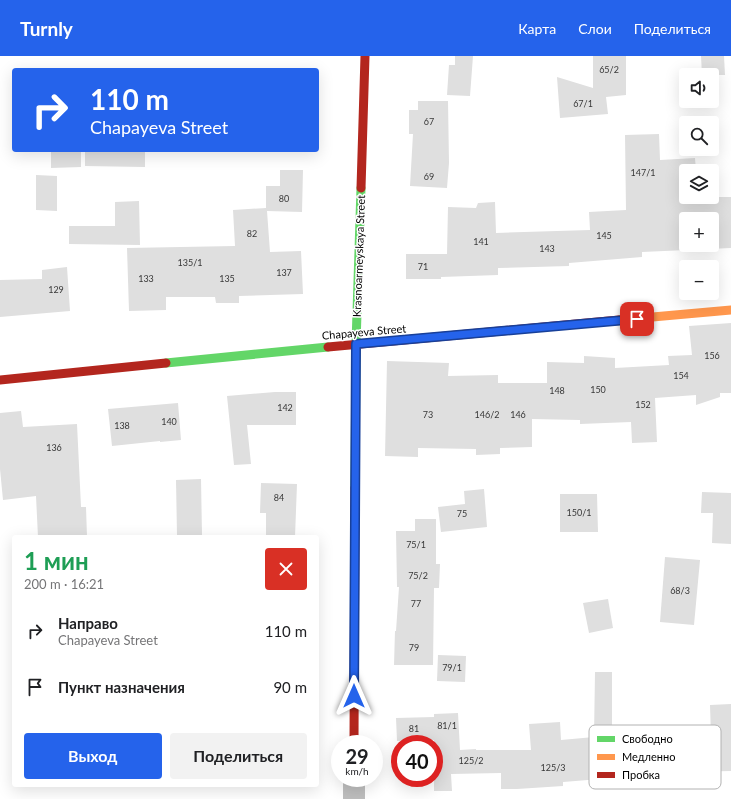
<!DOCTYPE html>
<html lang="ru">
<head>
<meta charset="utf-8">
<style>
  :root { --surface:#fff; --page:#f2f2f2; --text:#202124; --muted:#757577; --accent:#2563eb }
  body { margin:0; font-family:Lato,sans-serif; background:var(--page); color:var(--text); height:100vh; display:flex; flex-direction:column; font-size:15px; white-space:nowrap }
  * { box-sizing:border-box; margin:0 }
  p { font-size:13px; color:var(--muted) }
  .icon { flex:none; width:22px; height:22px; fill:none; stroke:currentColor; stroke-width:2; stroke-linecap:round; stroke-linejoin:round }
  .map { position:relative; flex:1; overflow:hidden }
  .side { position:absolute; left:12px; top:479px; width:307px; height:252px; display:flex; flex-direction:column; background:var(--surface); border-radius:4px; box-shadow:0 4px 16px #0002 }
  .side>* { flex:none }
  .guide { position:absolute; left:12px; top:12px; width:307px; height:84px; border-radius:4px; box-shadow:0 4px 16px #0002; background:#2563eb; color:#fff; overflow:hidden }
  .controls { position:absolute; left:679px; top:12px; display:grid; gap:8px }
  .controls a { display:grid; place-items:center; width:40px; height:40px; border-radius:4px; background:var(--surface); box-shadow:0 4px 16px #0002; font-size:20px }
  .speed { position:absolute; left:331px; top:679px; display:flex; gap:8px; font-size:20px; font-weight:700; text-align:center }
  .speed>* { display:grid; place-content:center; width:52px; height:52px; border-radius:50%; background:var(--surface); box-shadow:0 4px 16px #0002; line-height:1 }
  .speed small { font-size:10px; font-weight:400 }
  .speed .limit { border:6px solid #d22; background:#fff; color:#111 }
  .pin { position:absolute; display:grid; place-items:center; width:34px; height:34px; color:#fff; margin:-17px; border-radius:8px; box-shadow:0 2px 6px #0006 }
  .me { position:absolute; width:44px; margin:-22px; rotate:0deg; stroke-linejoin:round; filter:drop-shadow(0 0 3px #0008) }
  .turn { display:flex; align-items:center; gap:14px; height:84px; padding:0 12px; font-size:18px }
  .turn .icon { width:52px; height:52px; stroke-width:2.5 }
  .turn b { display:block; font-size:28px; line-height:34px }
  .round { display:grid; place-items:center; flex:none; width:42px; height:42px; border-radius:4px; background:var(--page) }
  .headline { display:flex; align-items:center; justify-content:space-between; height:68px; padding:0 12px }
  h1 { font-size:24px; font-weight:700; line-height:30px; color:#1e9e55 }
  .primary-button { display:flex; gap:8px; margin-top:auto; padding:8px 12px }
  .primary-button a { flex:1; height:46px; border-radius:4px; background:var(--accent); color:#fff; font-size:16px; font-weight:700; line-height:46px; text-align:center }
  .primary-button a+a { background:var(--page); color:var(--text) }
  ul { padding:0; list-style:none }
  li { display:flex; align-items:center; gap:12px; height:56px; padding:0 12px }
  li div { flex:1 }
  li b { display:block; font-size:15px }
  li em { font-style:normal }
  header { display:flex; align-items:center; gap:24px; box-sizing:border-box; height:56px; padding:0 20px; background:var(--accent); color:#fff }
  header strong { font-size:19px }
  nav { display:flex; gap:22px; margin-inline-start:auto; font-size:14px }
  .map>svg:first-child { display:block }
  .building { fill:#dfdfdf; fill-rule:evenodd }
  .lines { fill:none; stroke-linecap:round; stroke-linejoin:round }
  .street { stroke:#bebebe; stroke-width:22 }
  .fast { stroke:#63d668; stroke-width:9 }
  .slow { stroke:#ff974d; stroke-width:9 }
  .jam { stroke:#b3261e; stroke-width:9 }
  .route-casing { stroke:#184099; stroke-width:10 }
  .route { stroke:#2563eb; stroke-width:7 }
  .labels { text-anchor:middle; stroke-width:3; stroke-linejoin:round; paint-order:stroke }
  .number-label { font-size:9px; fill:#383838 }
  .street-label { font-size:11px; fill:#000; stroke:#fff }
  .key { fill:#fff; stroke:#b2b2b2; stroke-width:1 }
  .key-label { font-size:11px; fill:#000 }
</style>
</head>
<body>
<header>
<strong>Turnly</strong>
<nav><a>Карта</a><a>Слои</a><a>Поделиться</a></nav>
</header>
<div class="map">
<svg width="731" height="743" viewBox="0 0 731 743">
  <rect width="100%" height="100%" fill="#fff"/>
  <g class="building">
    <polygon points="455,0 473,0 470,40 447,39 449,9 455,9"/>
    <polygon points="593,0 626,0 626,39 606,41 608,58 560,62 557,21 593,32"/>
    <polygon points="701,0 724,0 725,19 702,19"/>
    <polygon points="418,45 448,45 449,107 447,132 410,130 413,78 409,78 409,54 418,54"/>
    <path d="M659,78L660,104L695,102L696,115H686V141H731V192L642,196V201L569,207V210L498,212V219L441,221V223H406V198H447L448,151L476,152L478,147L495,146L496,177L590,174L589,156L626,154L625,79ZM686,163H712V189H686Z"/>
    <polygon points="51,94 81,94 81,111 51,112"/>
    <polygon points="85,94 145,94 145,111 85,110"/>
    <polygon points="280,114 303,114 302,156 267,155 270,196 301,195 303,238 239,240 239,247 216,247 215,241 166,241 166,254 129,255 127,192 235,190 233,154 266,152 266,130 280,130"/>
    <polygon points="36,119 57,120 57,155 36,154"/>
    <polygon points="139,145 140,189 69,188 69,170 115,170 115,146"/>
    <polygon points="67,211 70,255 0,261 0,224 42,223 42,214"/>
    <polygon points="731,267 731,337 720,337 720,341 696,349 696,339 655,342 657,386 632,387 631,366 580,368 580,364 532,363 532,391 500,392 500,398 476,399 476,393 418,392 418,401 385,400 387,305 449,307 448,320 498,319 498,327 547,327 547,306 584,307 584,300 615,302 615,312 669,309 668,300 692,299 689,270"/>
    <polygon points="275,336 296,336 296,369 247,369 251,408 234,409 227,340"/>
    <polygon points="178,347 181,384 160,386 160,385 112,390 108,353"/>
    <polygon points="21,355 23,371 77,368 81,451 86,451 87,481 38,481 36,440 3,444 0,413 0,357"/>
    <polygon points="201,423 202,479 177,479 176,424"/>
    <polygon points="261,427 297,428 295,481 266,481 266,457 260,457"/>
    <polygon points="484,433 487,471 441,476 438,451 465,448 464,435"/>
    <polygon points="702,436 731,437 731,488 712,487 713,457 701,457"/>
    <polygon points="560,438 597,438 598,476 560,476"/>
    <polygon points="415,463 436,463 436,508 440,508 439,532 434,532 433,609 394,609 395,575 396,575 399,531 397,531 396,475 415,475"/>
    <polygon points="665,501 700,504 694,569 660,566"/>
    <polygon points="608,543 613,572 589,577 583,547"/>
    <polygon points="438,599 466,600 465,626 437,625"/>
    <polygon points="595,616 612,616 612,675 642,673 642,681 711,680 710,649 731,648 731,715 688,716 688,719 645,720 645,723 625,724 625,721 563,726 563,730 517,733 501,733 501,717 451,718 452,735 434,735 434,684 397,685 396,662 434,661 434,658 458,657 460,694 476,693 476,694 531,694 529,668 560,666 561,684 594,681"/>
  </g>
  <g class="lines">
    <polyline class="street" points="354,743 354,722"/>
    <g class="fast">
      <polyline points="166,307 328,291"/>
      <polyline points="355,432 356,288 361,132"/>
    </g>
    <polyline class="slow" points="619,264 731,254"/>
    <g class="jam">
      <polyline points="361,132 365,0"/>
      <polyline points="328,291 619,264"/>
      <polyline points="0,324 166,307"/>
      <polyline points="354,688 355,432"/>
    </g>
  </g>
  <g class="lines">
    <defs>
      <polyline id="route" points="354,640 356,288 637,263"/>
    </defs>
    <use href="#route" class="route-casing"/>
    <use href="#route" class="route"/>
  </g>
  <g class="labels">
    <g class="number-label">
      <text x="609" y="17">65/2</text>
      <text x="583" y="51">67/1</text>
      <text x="429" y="69">67</text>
      <text x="643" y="120">147/1</text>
      <text x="429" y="124">69</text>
      <text x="284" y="146">80</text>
      <text x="252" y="181">82</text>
      <text x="604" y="183">145</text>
      <text x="481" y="189">141</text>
      <text x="547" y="196">143</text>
      <text x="190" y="210">135/1</text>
      <text x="423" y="214">71</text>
      <text x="284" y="220">137</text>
      <text x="146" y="226">133</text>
      <text x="227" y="226">135</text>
      <text x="56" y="237">129</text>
      <text x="712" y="303">156</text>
      <text x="681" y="323">154</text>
      <text x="598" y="337">150</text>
      <text x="557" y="338">148</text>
      <text x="643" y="352">152</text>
      <text x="285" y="355">142</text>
      <text x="428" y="362">73</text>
      <text x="487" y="362">146/2</text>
      <text x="518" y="362">146</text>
      <text x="169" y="369">140</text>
      <text x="122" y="373">138</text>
      <text x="54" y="395">136</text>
      <text x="279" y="445">84</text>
      <text x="579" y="460">150/1</text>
      <text x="462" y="461">75</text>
      <text x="416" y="492">75/1</text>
      <text x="418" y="523">75/2</text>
      <text x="680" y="538">68/3</text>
      <text x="416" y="551">77</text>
      <text x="414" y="595">79</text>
      <text x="452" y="615">79/1</text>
      <text x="447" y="673">81/1</text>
      <text x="414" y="676">81</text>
      <text x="471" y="708">125/2</text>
      <text x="553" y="715">125/3</text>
    </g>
    <g class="street-label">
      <text transform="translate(359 200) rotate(-88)" y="4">Krasnoarmeyskaya Street</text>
      <text transform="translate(364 276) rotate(-5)" y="4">Chapayeva Street</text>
    </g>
  </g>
  <rect x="589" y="669" width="132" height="64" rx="6" class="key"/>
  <rect x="597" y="680" width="18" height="6" fill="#63d668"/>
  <rect x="597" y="698" width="18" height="6" fill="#ff974d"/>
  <rect x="597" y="716" width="18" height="6" fill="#b3261e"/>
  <g class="key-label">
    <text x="622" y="687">Свободно</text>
    <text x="622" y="705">Медленно</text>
    <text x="622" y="723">Пробка</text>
  </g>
</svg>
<div class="controls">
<a><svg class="icon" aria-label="sound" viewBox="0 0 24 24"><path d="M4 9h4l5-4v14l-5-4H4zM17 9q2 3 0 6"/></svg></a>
<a><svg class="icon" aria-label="search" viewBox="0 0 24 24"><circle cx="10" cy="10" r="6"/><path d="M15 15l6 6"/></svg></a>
<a><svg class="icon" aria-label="layers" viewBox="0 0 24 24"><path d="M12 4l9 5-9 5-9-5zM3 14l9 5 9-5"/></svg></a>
<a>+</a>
<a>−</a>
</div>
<div class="speed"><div>29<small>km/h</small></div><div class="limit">40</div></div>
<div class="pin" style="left:637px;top:263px;background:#d93025"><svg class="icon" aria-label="arrive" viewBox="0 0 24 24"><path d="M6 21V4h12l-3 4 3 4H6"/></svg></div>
<svg class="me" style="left:354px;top:640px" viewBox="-20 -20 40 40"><path d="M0-17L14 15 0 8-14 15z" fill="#2563eb" stroke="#fff" stroke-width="4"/></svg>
<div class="guide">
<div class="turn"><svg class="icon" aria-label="right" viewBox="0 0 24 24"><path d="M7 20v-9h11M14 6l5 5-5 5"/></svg><div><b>110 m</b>Chapayeva Street</div></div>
</div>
<section class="side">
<div class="headline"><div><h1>1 мин</h1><p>200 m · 16:21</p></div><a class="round" style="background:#d93025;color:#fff"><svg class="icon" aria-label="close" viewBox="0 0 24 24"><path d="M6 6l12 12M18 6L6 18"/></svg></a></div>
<ul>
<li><svg class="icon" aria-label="right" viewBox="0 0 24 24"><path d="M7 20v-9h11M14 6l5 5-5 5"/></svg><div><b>Направо</b><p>Chapayeva Street</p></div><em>110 m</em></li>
<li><svg class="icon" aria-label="arrive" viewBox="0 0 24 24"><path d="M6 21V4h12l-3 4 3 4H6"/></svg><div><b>Пункт назначения</b></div><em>90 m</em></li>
</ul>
<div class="primary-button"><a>Выход</a><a>Поделиться</a></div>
</section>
</div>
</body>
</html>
